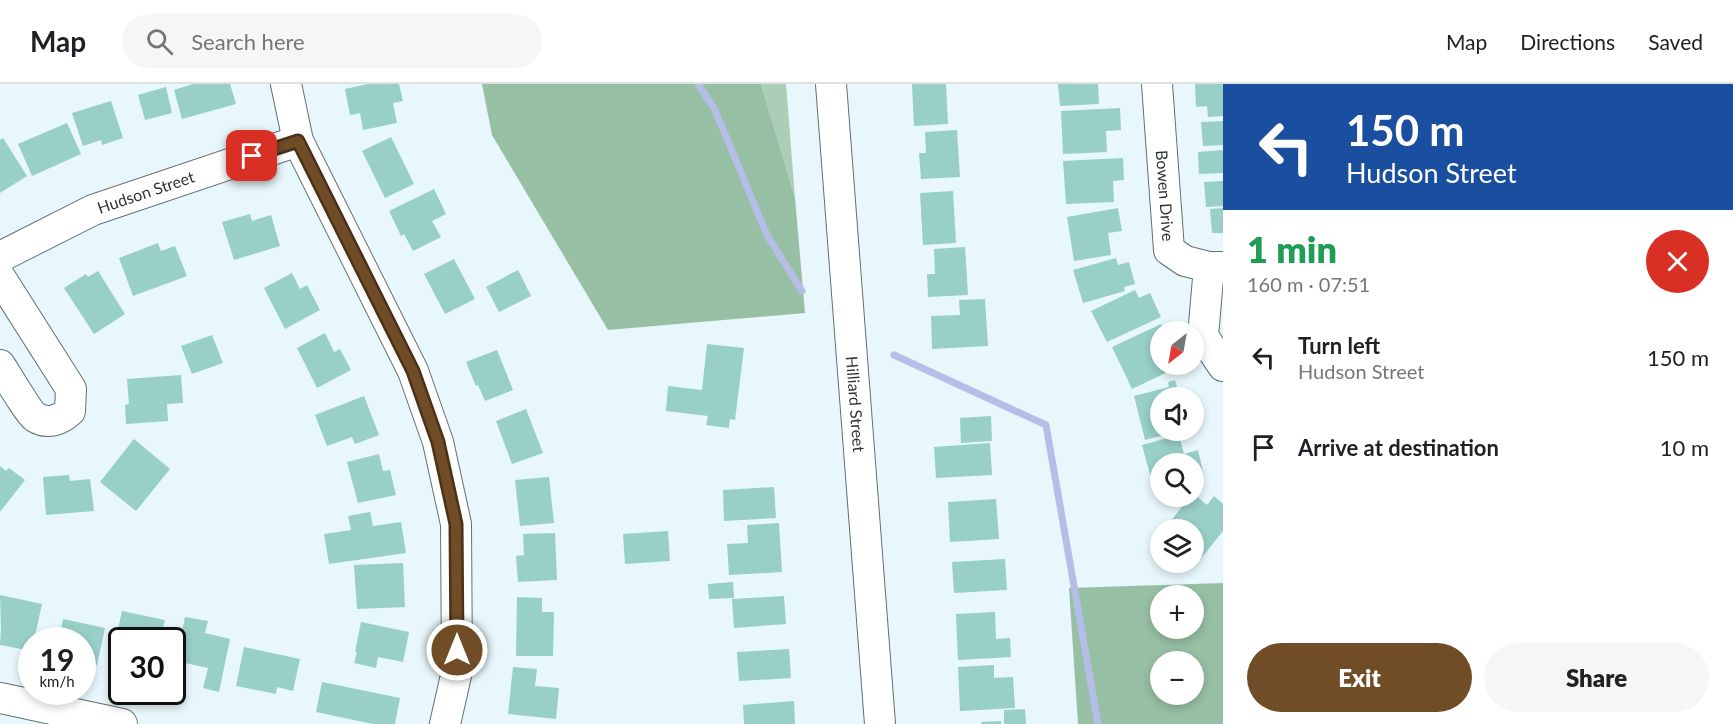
<!DOCTYPE html>
<html lang="en">
<head>
<meta charset="utf-8">
<style>
  :root { --surface:#fff; --page:#f6f6f6; --text:#202124; --muted:#757577; --line:#e0e0e0; --accent:#714d27 }
  body { margin:0; font-family:Lato,sans-serif; background:var(--page); color:var(--text); height:100vh; display:flex; flex-direction:column; font-size:22px; white-space:nowrap }
  * { box-sizing:border-box; margin:0 }
  p { font-size:20px; color:var(--muted) }
  .icon { flex:none; width:33px; height:33px; fill:none; stroke:currentColor; stroke-width:2; stroke-linecap:round; stroke-linejoin:round }
  .map { position:relative; flex:1; overflow:hidden }
  .panel { display:flex; flex-direction:column; background:var(--surface); width:510px }
  .panel>* { flex:none }
  .banner { background:#1a4fa0; color:#fff; overflow:hidden }
  .needle { width:39px; rotate:211deg }
  .buttons { position:absolute; left:1150px; top:237px; display:grid; gap:12px }
  .buttons a { display:grid; place-items:center; width:54px; height:54px; border-radius:50%; background:var(--surface); box-shadow:0 3px 9px #0003; font-size:30px }
  .speed { position:absolute; left:18px; top:543px; display:flex; gap:12px; font-size:30px; font-weight:700; text-align:center }
  .speed>* { display:grid; place-content:center; width:78px; height:78px; border-radius:50%; background:var(--surface); box-shadow:0 3px 9px #0003; line-height:1 }
  .speed small { font-size:15px; font-weight:400 }
  .speed .limit { border:3px solid #111; border-radius:9px; background:#fff; color:#111 }
  .pin { position:absolute; display:grid; place-items:center; width:51px; height:51px; color:#fff; margin:-26px; border-radius:12px; box-shadow:0 3px 9px #0006 }
  .me { position:absolute; width:66px; margin:-33px; rotate:0deg; stroke-linejoin:round; filter:drop-shadow(0 0 4px #0008) }
  .turn { display:flex; align-items:center; gap:21px; height:126px; padding:0 24px; font-size:27px }
  .turn .icon { width:78px; height:78px; stroke-width:2.5 }
  .turn b { display:block; font-size:42px; line-height:51px }
  .round { display:grid; place-items:center; flex:none; width:63px; height:63px; border-radius:32px; background:var(--page) }
  .summary { display:flex; align-items:center; justify-content:space-between; height:102px; padding:0 24px }
  h1 { font-size:36px; font-weight:800; line-height:45px; color:#1e9e55 }
  .primary-button { display:flex; gap:12px; margin-top:auto; padding:12px 24px }
  .primary-button a { flex:1; height:69px; border-radius:36px; background:var(--accent); color:#fff; font-size:24px; font-weight:800; line-height:69px; text-align:center }
  .primary-button a+a { background:var(--page); color:var(--text) }
  ul { padding:0; list-style:none }
  li { display:flex; align-items:center; gap:18px; height:90px; padding:0 24px }
  li div { flex:1 }
  li b { display:block; font-size:22px }
  li em { font-style:normal }
  header { display:flex; align-items:center; gap:36px; box-sizing:border-box; height:84px; padding:0 30px; background:var(--surface); border-bottom:2px solid var(--line) }
  header strong { font-size:28px }
  nav { display:flex; gap:33px; margin-inline-start:auto; font-size:21px }
  .search { width:420px; height:54px; background:var(--page); display:flex; align-items:center; gap:15px; box-sizing:border-box; padding:0 21px; border-radius:33px; color:var(--muted); font-size:22px }
  main { display:flex; flex:1; min-height:0 }
  .map>svg:first-child { display:block }
  .green { fill:#accdb6 }
  .forest { fill:#97bfa4; fill-rule:evenodd }
  .lines { fill:none; stroke-linecap:round; stroke-linejoin:round }
  .stream { stroke:#b5bee7; stroke-width:7 }
  .building { fill:#98cfc7 }
  .minor-casing { stroke:#627074; stroke-width:32 }
  .minor { stroke:#fff; stroke-width:30 }
  .route-casing { stroke:#493219; stroke-width:15 }
  .route { stroke:#714d27; stroke-width:10 }
  .labels { text-anchor:middle; stroke-width:6; stroke-linejoin:round; paint-order:stroke }
  .street-label { font-size:16px; fill:#2f3537; stroke:#fff }
</style>
</head>
<body>
<header>
<strong>Map</strong>
<div class="search"><svg class="icon" aria-label="search" viewBox="0 0 24 24"><circle cx="10" cy="10" r="6"/><path d="M15 15l6 6"/></svg>Search here</div>
<nav><a>Map</a><a>Directions</a><a>Saved</a></nav>
</header>
<main>
<div class="map">
<svg width="1223" height="640" viewBox="0 0 1223 640">
  <rect width="100%" height="100%" fill="#e7f7fb"/>
  <polygon class="green" points="761,0 786,0 795,114"/>
  <g class="forest">
    <polygon points="482,0 761,0 795,114 805,229 608,246 492,51"/>
    <path d="M1223,499V640H1078L1069,504ZM1161,512H1194V544H1161ZM1161,578H1194V610H1161Z"/>
  </g>
  <g class="lines">
    <g class="stream">
      <polyline points="698,0 715,26 767,151 802,207"/>
      <polyline points="894,271 1046,341 1098,640"/>
    </g>
  </g>
  <g class="building">
    <polygon points="193,0 230,0 236,20 182,35 174,6"/>
    <polygon points="368,0 399,0 403,17 393,19 397,39 363,46 360,29 350,31 345,5"/>
    <polygon points="912,0 946,0 948,40 914,42"/>
    <polygon points="1058,0 1098,0 1099,20 1060,22"/>
    <polygon points="1195,0 1223,0 1223,32 1208,33 1207,22 1196,23"/>
    <polygon points="166,3 172,29 145,36 138,11"/>
    <polygon points="111,17 123,54 102,61 101,56 83,62 72,29"/>
    <polygon points="1120,24 1121,46 1106,47 1107,68 1063,70 1061,27"/>
    <polygon points="1223,37 1223,61 1203,62 1201,38"/>
    <polygon points="67,39 81,70 32,92 18,60"/>
    <polygon points="957,46 960,93 921,95 919,69 926,69 925,48"/>
    <polygon points="391,53 414,100 385,114 362,67"/>
    <polygon points="3,54 27,92 0,109 0,56"/>
    <polygon points="1223,66 1223,89 1199,90 1198,68"/>
    <polygon points="1123,74 1124,96 1113,97 1114,118 1066,120 1063,77"/>
    <polygon points="1223,97 1223,122 1206,123 1204,98"/>
    <polygon points="434,105 446,130 432,137 441,153 413,167 404,150 401,152 389,127"/>
    <polygon points="953,107 956,159 923,161 920,109"/>
    <polygon points="1118,124 1122,147 1108,149 1111,171 1074,177 1067,133"/>
    <polygon points="1223,124 1223,149 1212,149 1210,125"/>
    <polygon points="250,130 252,137 271,131 280,162 234,176 222,138"/>
    <polygon points="158,159 161,167 175,162 187,192 133,212 119,174"/>
    <polygon points="965,163 968,211 928,213 927,190 935,190 934,165"/>
    <polygon points="1116,174 1118,181 1129,178 1135,200 1124,203 1125,207 1083,219 1073,186"/>
    <polygon points="454,175 475,215 445,230 424,190"/>
    <polygon points="518,186 531,212 499,228 486,203"/>
    <polygon points="98,187 125,230 94,250 64,204 86,190 88,193"/>
    <polygon points="292,189 300,205 307,201 320,226 285,245 264,204"/>
    <polygon points="1135,206 1139,214 1150,209 1161,233 1107,258 1091,227"/>
    <polygon points="985,215 988,262 932,265 931,232 960,231 959,216"/>
    <polygon points="1161,240 1165,248 1161,248 1161,280 1175,280 1176,284 1132,305 1112,263"/>
    <polygon points="325,249 334,268 340,265 351,286 317,304 297,264"/>
    <polygon points="212,251 223,279 192,290 181,262"/>
    <polygon points="707,260 744,264 735,336 730,335 729,344 706,341 708,332 666,327 668,302 702,306"/>
    <polygon points="497,266 513,306 485,317 478,301 476,302 466,278"/>
    <polygon points="181,291 183,319 167,320 168,337 126,340 125,321 129,320 127,295"/>
    <polygon points="1175,296 1180,314 1161,314 1161,346 1180,347 1145,356 1134,312 1169,303 1168,298"/>
    <polygon points="364,312 379,351 355,360 352,353 327,362 315,331"/>
    <polygon points="526,325 543,369 512,380 496,337"/>
    <polygon points="991,332 992,357 961,359 960,334"/>
    <polygon points="1179,351 1184,370 1198,366 1204,392 1194,395 1194,380 1161,380 1161,403 1154,405 1142,361"/>
    <polygon points="134,355 170,385 136,427 100,398"/>
    <polygon points="990,359 992,391 936,394 934,363"/>
    <polygon points="379,370 383,387 390,386 396,411 358,419 347,378"/>
    <polygon points="0,382 6,387 9,384 25,396 0,428"/>
    <polygon points="69,391 70,397 90,395 94,427 46,431 43,393"/>
    <polygon points="549,393 554,439 520,442 515,396"/>
    <polygon points="774,403 776,434 724,437 723,406"/>
    <polygon points="1194,410 1207,421 1214,412 1223,420 1223,447 1199,477 1194,474 1194,446 1164,446 1190,412 1194,412"/>
    <polygon points="996,415 999,455 950,458 948,418"/>
    <polygon points="370,428 373,442 401,438 406,469 329,480 324,450 351,446 348,432"/>
    <polygon points="779,439 782,488 729,491 727,460 748,459 747,441"/>
    <polygon points="668,447 670,477 625,480 623,450"/>
    <polygon points="555,449 557,496 518,498 516,472 524,471 523,450"/>
    <polygon points="1005,475 1007,506 954,509 952,478"/>
    <polygon points="403,479 405,523 357,525 354,481"/>
    <polygon points="733,498 734,514 709,515 708,500"/>
    <polygon points="0,511 42,520 34,556 32,556 32,567 0,561 1,543"/>
    <polygon points="784,512 786,540 734,544 732,515"/>
    <polygon points="517,513 542,514 542,528 554,528 553,572 516,572"/>
    <polygon points="122,527 165,536 160,556 122,556 122,579 111,576"/>
    <polygon points="995,528 996,555 1010,554 1011,573 958,576 956,530"/>
    <polygon points="185,533 208,537 205,549 230,555 219,608 203,604 208,584 176,577"/>
    <polygon points="63,535 105,544 97,581 82,579 82,556 59,556"/>
    <polygon points="361,538 409,548 403,578 378,573 376,584 354,579 357,568 355,568"/>
    <polygon points="244,563 300,575 293,607 277,603 276,610 236,602"/>
    <polygon points="789,565 791,594 739,597 737,568"/>
    <polygon points="994,581 994,594 1013,593 1015,624 960,627 958,583"/>
    <polygon points="513,583 537,585 535,602 559,604 556,635 508,630"/>
    <polygon points="322,598 400,614 395,640 373,640 316,628"/>
    <polygon points="794,617 795,640 744,640 743,621"/>
    <polygon points="1025,625 1026,640 1004,640 1004,626"/>
    <polygon points="1001,637 1001,640 981,640 981,638"/>
  </g>
  <g class="lines">
    <defs>
      <g id="minor">
        <polyline points="286,0 298,57 413,287 438,358 456,440 457,587 445,640"/>
        <path id="s1" d="M831,0L880,640"/>
        <path id="s2" d="M1157,0L1169,166L1185,177L1209,183H1223"/>
        <path id="s3" d="M0,173L93,126L298,57"/>
        <polyline points="1209,183 1203,252 1223,282"/>
        <path d="M0,193L71,305L70,327C60,336 48,341 35,333C29,329 6,290 0,281"/>
        <polyline points="0,614 122,640"/>
      </g>
    </defs>
    <use href="#minor" class="minor-casing"/>
    <use href="#minor" class="minor"/>
  </g>
  <g class="lines">
    <defs>
      <polyline id="route" points="252,72 298,57 413,287 438,358 456,440 457,566"/>
    </defs>
    <use href="#route" class="route-casing"/>
    <use href="#route" class="route"/>
  </g>
  <g class="labels">
    <g class="street-label">
      <text dy="6" stroke="none"><textPath href="#s3" startOffset="160">Hudson Street</textPath></text>
      <text dy="6" stroke="none"><textPath href="#s2" startOffset="112">Bowen Drive</textPath></text>
      <text dy="6" stroke="none"><textPath href="#s1" startOffset="321">Hilliard Street</textPath></text>
    </g>
  </g>
</svg>
<div class="buttons">
<a><svg class="needle" viewBox="-14 -14 28 28"><path d="M0-13l5 13h-10z" fill="#e53935"/><path d="M0 13l5-13h-10z" fill="#757577"/></svg></a>
<a><svg class="icon" aria-label="sound" viewBox="0 0 24 24"><path d="M4 9h4l5-4v14l-5-4H4zM17 9q2 3 0 6"/></svg></a>
<a><svg class="icon" aria-label="search" viewBox="0 0 24 24"><circle cx="10" cy="10" r="6"/><path d="M15 15l6 6"/></svg></a>
<a><svg class="icon" aria-label="layers" viewBox="0 0 24 24"><path d="M12 4l9 5-9 5-9-5zM3 14l9 5 9-5"/></svg></a>
<a>+</a>
<a>−</a>
</div>
<div class="speed"><div>19<small>km/h</small></div><div class="limit">30</div></div>
<div class="pin" style="left:252px;top:72px;background:#d93025"><svg class="icon" aria-label="arrive" viewBox="0 0 24 24"><path d="M6 21V4h12l-3 4 3 4H6"/></svg></div>
<svg class="me" style="left:457px;top:566px" viewBox="-20 -20 40 40"><circle r="17" fill="#714d27" stroke="#fff" stroke-width="3"/><path d="M0-11L8 9 0 5-8 9z" fill="#fff"/></svg>
</div>
<section class="panel">
<div class="banner">
<div class="turn"><svg class="icon" aria-label="left" viewBox="0 0 24 24"><path d="M17 20v-9H6M10 6l-5 5 5 5"/></svg><div><b>150 m</b>Hudson Street</div></div>
</div>
<div class="summary"><div><h1>1 min</h1><p>160 m · 07:51</p></div><a class="round" style="background:#d93025;color:#fff"><svg class="icon" aria-label="close" viewBox="0 0 24 24"><path d="M6 6l12 12M18 6L6 18"/></svg></a></div>
<ul>
<li><svg class="icon" aria-label="left" viewBox="0 0 24 24"><path d="M17 20v-9H6M10 6l-5 5 5 5"/></svg><div><b>Turn left</b><p>Hudson Street</p></div><em>150 m</em></li>
<li><svg class="icon" aria-label="arrive" viewBox="0 0 24 24"><path d="M6 21V4h12l-3 4 3 4H6"/></svg><div><b>Arrive at destination</b></div><em>10 m</em></li>
</ul>
<div class="primary-button"><a>Exit</a><a>Share</a></div>
</section>
</main>
</body>
</html>
